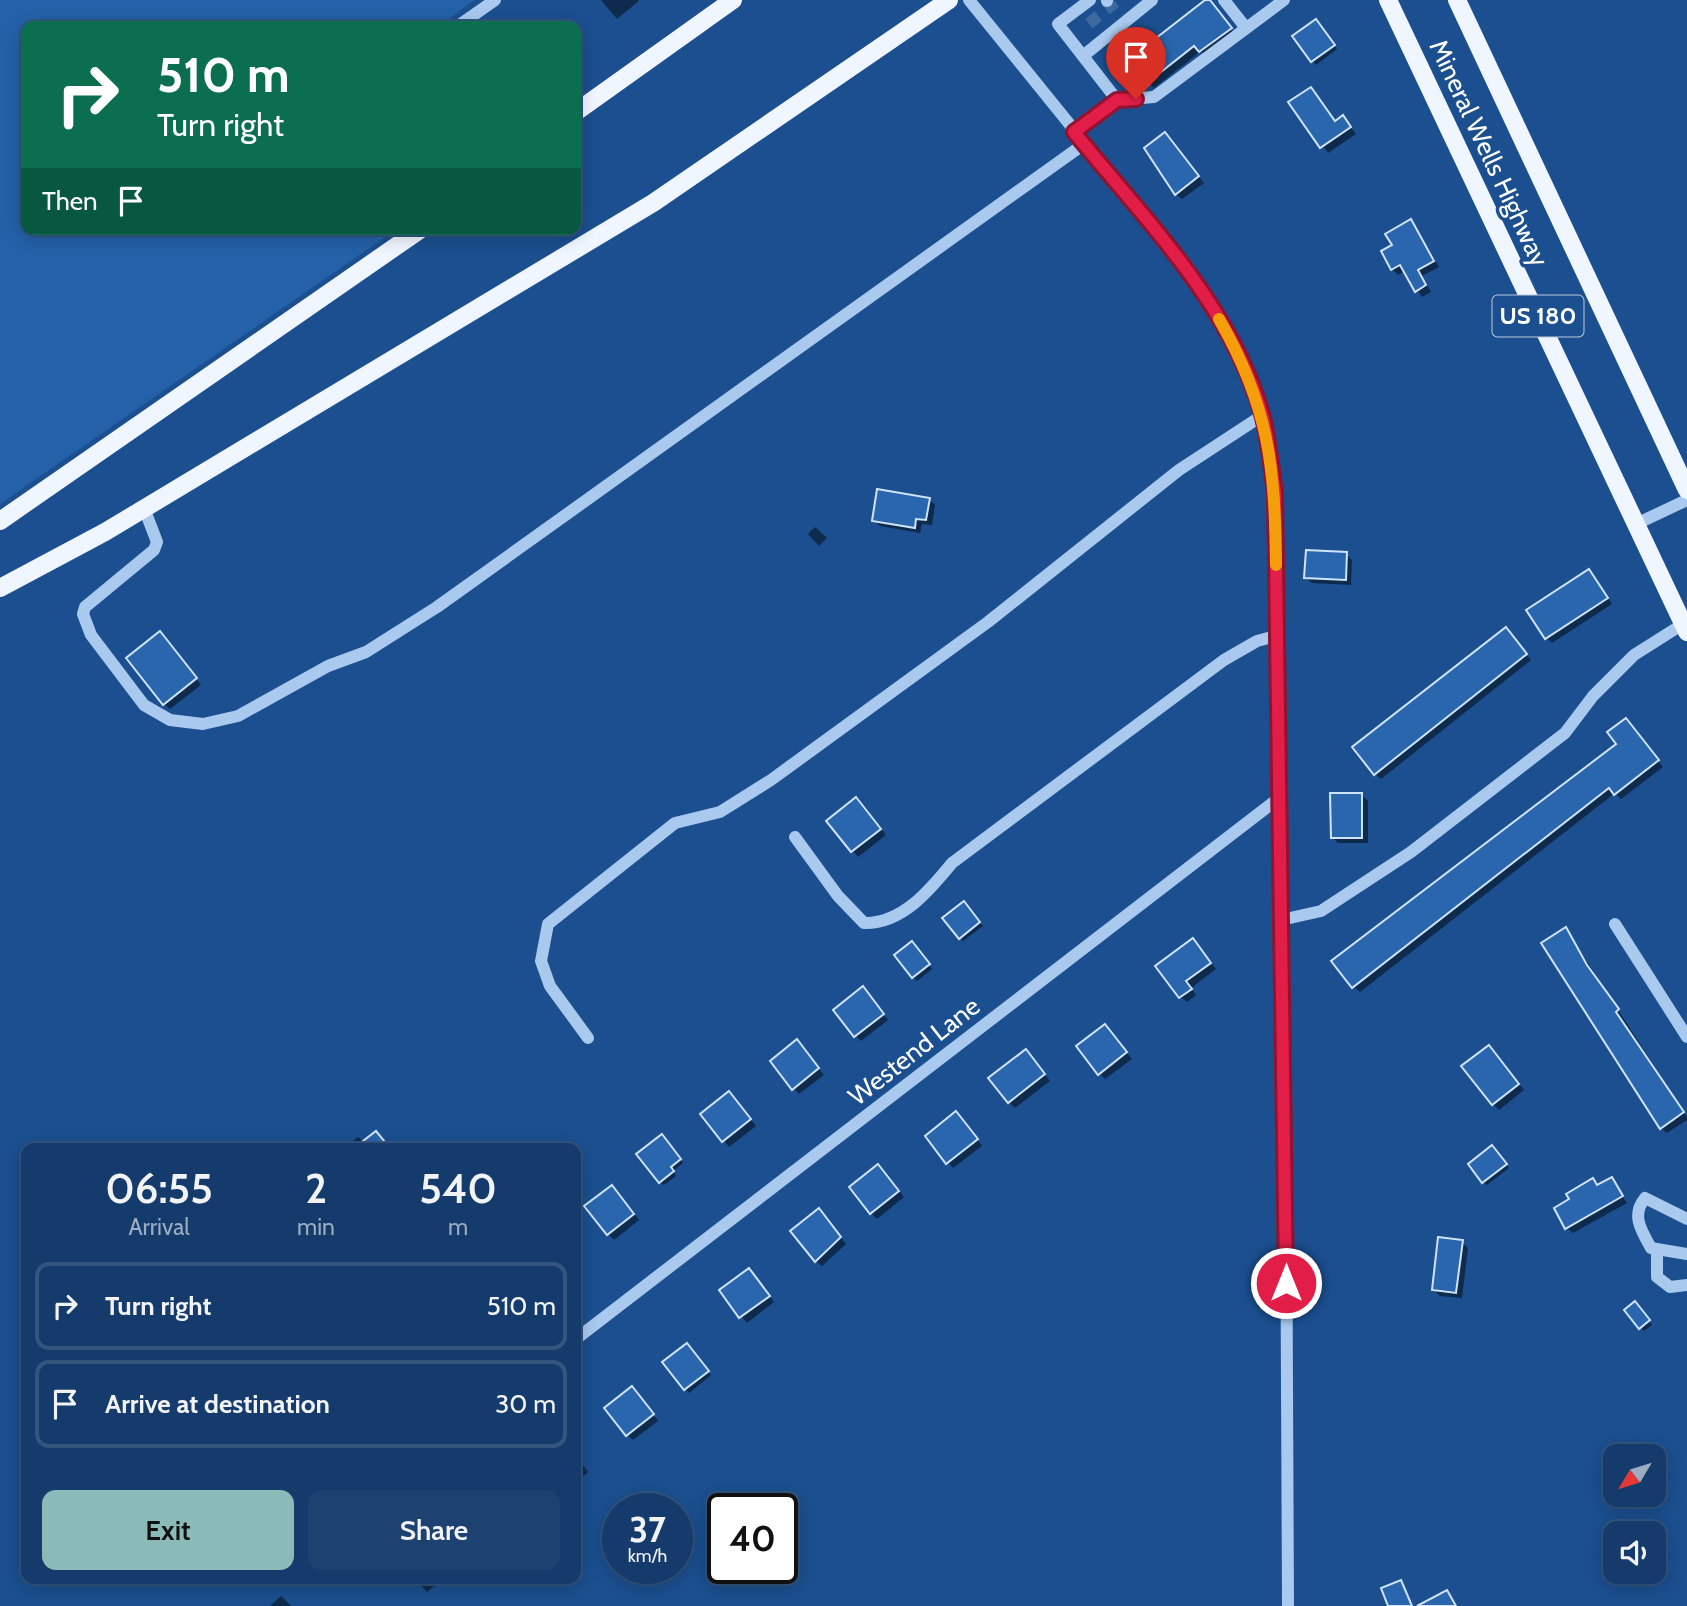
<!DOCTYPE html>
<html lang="en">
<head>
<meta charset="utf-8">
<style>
  :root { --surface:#143b6b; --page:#1d4271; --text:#f1f3f6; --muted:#9dadc1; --line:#33557e; --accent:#8bbbb9 }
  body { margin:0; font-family:Cabin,sans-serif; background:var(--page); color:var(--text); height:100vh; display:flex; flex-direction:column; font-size:26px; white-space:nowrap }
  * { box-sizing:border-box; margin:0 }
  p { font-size:23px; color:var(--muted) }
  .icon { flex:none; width:38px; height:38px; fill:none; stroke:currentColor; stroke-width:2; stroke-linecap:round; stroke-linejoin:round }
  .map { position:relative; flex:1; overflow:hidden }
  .drawer { position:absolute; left:21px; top:1143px; width:560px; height:441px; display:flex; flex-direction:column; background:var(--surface); border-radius:14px; box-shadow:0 4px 18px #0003,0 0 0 2px var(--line) }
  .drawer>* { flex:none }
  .hud { position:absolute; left:21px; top:21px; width:560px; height:214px; border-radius:14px; box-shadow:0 4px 18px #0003,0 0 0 2px var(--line); background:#0b6e4f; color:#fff; overflow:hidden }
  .needle { width:46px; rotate:232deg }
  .tools { position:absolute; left:1603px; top:1444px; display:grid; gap:14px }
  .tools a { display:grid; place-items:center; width:63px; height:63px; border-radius:14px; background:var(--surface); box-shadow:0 4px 18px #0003,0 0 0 2px var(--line); font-size:35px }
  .speed { position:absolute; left:602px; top:1493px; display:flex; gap:14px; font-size:35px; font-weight:700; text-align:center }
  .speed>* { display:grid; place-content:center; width:91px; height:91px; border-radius:50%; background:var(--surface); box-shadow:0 4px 18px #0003,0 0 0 2px var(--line); line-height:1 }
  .speed small { font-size:18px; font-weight:400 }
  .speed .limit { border:4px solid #111; border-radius:10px; background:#fff; color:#111 }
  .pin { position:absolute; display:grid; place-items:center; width:60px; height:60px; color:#fff; margin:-72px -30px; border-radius:50% 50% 50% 0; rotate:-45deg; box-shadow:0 0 7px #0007 }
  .pin .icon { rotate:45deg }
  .me { position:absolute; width:77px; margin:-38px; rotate:0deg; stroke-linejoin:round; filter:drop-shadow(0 0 5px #0008) }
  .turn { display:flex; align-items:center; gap:24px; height:147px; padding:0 21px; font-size:32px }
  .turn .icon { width:91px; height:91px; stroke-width:2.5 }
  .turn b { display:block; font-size:49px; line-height:60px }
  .then { display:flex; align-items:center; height:66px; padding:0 21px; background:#0003; gap:14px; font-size:26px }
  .eta { display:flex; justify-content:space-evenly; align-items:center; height:119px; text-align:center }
  .eta b { font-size:42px; font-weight:600; line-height:49px }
  .action { display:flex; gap:14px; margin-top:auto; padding:14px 21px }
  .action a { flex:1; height:80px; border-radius:14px; background:var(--accent); color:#111; font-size:28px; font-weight:600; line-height:80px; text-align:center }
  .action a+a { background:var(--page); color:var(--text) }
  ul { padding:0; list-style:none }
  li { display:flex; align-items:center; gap:21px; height:88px; margin:0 14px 10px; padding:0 7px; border:4px solid var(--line); border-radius:14px }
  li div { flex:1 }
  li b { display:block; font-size:26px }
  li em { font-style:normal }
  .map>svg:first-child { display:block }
  .green { fill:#2461a8 }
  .shadow { fill:#0007 }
  .building { fill:#2a66ad; stroke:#cfe3fa; stroke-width:2 }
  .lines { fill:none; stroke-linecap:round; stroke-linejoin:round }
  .minor-tunnel { stroke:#3d69a0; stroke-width:12; stroke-dasharray:12 6; stroke-linecap:butt }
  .minor { stroke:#a9c9ee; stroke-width:12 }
  .major { stroke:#f0f6ff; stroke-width:18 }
  .route-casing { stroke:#92132f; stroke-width:18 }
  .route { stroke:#e11d48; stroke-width:12 }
  .slow { stroke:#f59e0b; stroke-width:12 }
  .labels { text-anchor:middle; stroke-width:7; stroke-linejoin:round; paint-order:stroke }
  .shield { fill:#1b4f8f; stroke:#bbcadd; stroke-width:2 }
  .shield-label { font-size:24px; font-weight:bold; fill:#fff }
  .street-label { font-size:26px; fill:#fff; stroke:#1b4f8f }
</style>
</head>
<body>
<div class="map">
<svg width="1687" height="1606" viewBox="0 0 1687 1606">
  <rect width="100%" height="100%" fill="#1b4f8f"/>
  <polygon class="green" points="0,0 474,0 440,26 26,26 26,229 397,229 0,504"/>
  <g class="shadow">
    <polygon points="601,0 638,0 639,1 617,19"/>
    <polygon points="1213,6 1236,35 1206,57 1201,51 1154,88 1148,82"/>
    <polygon points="1319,25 1337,49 1316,65 1295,37"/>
    <polygon points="1291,102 1336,123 1343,118 1356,134 1328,153"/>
    <polygon points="1171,140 1204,183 1182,199 1176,194"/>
    <polygon points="1411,221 1439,267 1422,276 1431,292 1422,297 1405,271 1398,275 1392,269 1394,246"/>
    <polygon points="929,499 935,505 932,525 922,524 920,533 880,526 874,521"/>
    <polygon points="815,527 827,538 819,546 808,534"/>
    <polygon points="1346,554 1352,560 1351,585 1312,583 1306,578"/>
    <polygon points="1594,577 1612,604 1552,643 1546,637"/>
    <polygon points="1511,635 1531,660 1381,779 1375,774"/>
    <polygon points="166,639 201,685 170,709 164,704"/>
    <polygon points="1631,726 1663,767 1621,799 1615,793 1360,992 1354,987 1334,961 1619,745"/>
    <polygon points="1362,795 1368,801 1368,843 1338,843 1332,837"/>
    <polygon points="862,805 886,835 858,857 829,821"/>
    <polygon points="967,907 983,926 963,941 960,938"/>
    <polygon points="1566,929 1687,1117 1687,1120 1667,1133 1661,1128"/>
    <polygon points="1193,940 1216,969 1191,988 1196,995 1187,1002 1181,997"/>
    <polygon points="915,947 932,969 917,981 897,956"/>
    <polygon points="869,994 888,1020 861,1041 855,1035"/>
    <polygon points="1105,1026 1132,1059 1105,1079 1099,1073"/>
    <polygon points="802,1048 824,1075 799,1094 794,1088"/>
    <polygon points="1494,1053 1524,1090 1499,1110 1493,1104"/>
    <polygon points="1031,1057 1050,1081 1015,1108 1009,1102"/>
    <polygon points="735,1100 756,1126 729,1147 703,1114"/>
    <polygon points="962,1119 982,1146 953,1168 948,1162"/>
    <polygon points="358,1137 364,1142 381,1139 389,1148 344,1148"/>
    <polygon points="665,1140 683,1163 673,1171 676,1176 664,1185 660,1182"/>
    <polygon points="1495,1151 1509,1168 1487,1185 1483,1182"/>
    <polygon points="884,1172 904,1197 877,1219 871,1213"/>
    <polygon points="1611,1179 1627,1203 1573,1233 1567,1228 1572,1200 1593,1180 1599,1186"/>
    <polygon points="618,1193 639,1220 614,1240 608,1234"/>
    <polygon points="824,1216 846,1244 822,1266 816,1261"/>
    <polygon points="1462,1242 1468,1248 1462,1298 1440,1296 1434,1290"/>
    <polygon points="754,1276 774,1302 747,1323 721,1291"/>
    <polygon points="1639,1307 1652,1325 1644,1331 1627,1310"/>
    <polygon points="690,1348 711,1375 689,1393 664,1362"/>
    <polygon points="637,1394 658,1421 633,1440 627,1435"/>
    <polygon points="576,1456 588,1472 576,1482"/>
    <polygon points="415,1578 444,1578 427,1592"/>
    <polygon points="281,1596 291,1606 270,1606"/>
  </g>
  <g class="building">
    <polygon points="1205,0 1210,0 1232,28 1199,52 1194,46 1147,83 1128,60"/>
    <polygon points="1316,19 1335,45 1311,62 1292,36"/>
    <polygon points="1311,87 1335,121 1343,115 1351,127 1320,148 1288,102"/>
    <polygon points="1165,132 1199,176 1175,195 1144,148"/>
    <polygon points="1411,219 1434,261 1418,270 1426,285 1415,292 1400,265 1391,270 1381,251 1392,245 1385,234"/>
    <polygon points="877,489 930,498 926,520 916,519 915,528 872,521"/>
    <polygon points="1306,550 1347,552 1346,580 1304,578"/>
    <polygon points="1589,569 1608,598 1545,639 1526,610"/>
    <polygon points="1506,627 1527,654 1374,775 1352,747"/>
    <polygon points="160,631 197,678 163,705 126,658"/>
    <polygon points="1626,718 1659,760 1614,795 1609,788 1352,988 1331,961 1616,744 1607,732"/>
    <polygon points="1330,793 1362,793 1362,838 1331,838"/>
    <polygon points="856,797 881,829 851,852 826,821"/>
    <polygon points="964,901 980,922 959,939 942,918"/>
    <polygon points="1566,927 1587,965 1619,1009 1616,1012 1684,1112 1660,1129 1541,943"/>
    <polygon points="1193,938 1211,963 1186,981 1192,989 1179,998 1155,966"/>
    <polygon points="912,941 930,964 912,978 894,955"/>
    <polygon points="863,986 884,1014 854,1037 833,1010"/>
    <polygon points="1105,1024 1127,1052 1098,1075 1076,1046"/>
    <polygon points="797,1039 819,1068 792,1090 770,1061"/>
    <polygon points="1489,1045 1519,1084 1492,1105 1461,1066"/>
    <polygon points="1026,1049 1045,1074 1008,1103 988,1078"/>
    <polygon points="729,1091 751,1119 722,1142 700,1114"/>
    <polygon points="956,1111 978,1139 946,1164 925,1136"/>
    <polygon points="376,1131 385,1142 377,1148 354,1148"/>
    <polygon points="662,1134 681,1159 671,1167 674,1171 659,1183 636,1154"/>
    <polygon points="1492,1145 1507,1164 1482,1183 1468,1164"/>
    <polygon points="878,1164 899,1191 870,1214 849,1187"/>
    <polygon points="1612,1177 1623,1196 1565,1229 1554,1208 1569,1199 1566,1194 1593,1178 1597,1185"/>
    <polygon points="612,1185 634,1214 607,1235 584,1206"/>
    <polygon points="819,1208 841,1237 815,1262 790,1231"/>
    <polygon points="1438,1237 1463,1240 1456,1293 1432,1290"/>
    <polygon points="749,1268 770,1296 739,1318 719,1290"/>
    <polygon points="1635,1301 1650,1320 1639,1329 1624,1310"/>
    <polygon points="687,1343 709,1371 684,1390 662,1362"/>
    <polygon points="632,1386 654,1414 626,1436 604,1408"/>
    <polygon points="1401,1580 1412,1606 1388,1606 1381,1588"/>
    <polygon points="1447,1590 1456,1606 1417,1606"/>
  </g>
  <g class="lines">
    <g class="minor-tunnel">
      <polyline points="1107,1 1118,15"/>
      <polyline points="1090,15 1100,28"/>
    </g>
    <g class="minor">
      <polyline points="969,0 1177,257 1212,306 1242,359 1263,415 1275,492 1286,1169 1288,1606"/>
      <polyline points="1090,0 1058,24 1117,100"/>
      <polyline points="1107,0 1107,1"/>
      <polyline points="1224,0 1246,28"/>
      <polyline points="458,26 495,0"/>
      <polyline points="1083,56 1152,0"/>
      <polyline points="1074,132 1117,100 1154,97 1284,0"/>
      <polyline points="144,508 157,542 154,550 85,607 83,614 91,635 144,705 170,720 203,724 238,716 328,666 366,652 437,607 1084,144"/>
      <polyline points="1636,524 1687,500"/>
      <path d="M795,837L838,896L864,923C902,924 930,890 952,863L1224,660L1257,641L1276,636"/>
      <polyline points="1281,920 1321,911 1411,852 1565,733 1593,696 1634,655 1683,624"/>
      <polyline points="1615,924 1687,1037"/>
      <polyline points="588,1038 550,986 541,961 548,924 675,823 720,812 771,780 988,622 1179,470 1263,415"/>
      <path d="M1687,1219L1645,1198C1631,1215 1641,1230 1651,1248L1687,1254"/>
      <polyline points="1657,1250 1657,1277 1670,1287 1687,1285"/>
      <polyline points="576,1339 1279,798"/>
    </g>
    <g class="major">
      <polyline points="1388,0 1687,632"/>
      <polyline points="1457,0 1687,490"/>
      <polyline points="576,112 733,0"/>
      <polyline points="0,521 421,229"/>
      <polyline points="0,588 105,532 653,203 949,0"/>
    </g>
  </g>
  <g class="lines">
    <defs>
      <path id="route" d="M1136,99L1117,100L1074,132C1145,220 1230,303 1262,414C1269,439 1271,467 1275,492L1286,1283"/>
    </defs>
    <use href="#route" class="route-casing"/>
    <use href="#route" class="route"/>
    <path class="slow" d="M1219,319C1269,406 1275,467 1276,565"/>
  </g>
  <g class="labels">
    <rect class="shield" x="1492.5" y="295.5" width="91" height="41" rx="5"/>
    <g class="shield-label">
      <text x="1538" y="324">US 180</text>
    </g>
    <g class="street-label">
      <text transform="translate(1489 153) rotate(65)" y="9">Mineral Wells Highway</text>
      <text transform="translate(914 1051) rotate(-38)" y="9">Westend Lane</text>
    </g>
  </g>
</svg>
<div class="tools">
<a><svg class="needle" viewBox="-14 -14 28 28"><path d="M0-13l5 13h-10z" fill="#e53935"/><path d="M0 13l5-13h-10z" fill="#9dadc1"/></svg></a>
<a><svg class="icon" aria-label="sound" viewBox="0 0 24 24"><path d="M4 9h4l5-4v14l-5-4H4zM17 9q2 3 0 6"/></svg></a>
</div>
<div class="speed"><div>37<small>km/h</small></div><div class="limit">40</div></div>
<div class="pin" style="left:1136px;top:99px;background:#d93025"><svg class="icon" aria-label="arrive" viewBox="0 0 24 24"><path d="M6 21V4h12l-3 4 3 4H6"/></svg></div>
<svg class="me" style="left:1286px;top:1283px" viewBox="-20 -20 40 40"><circle r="17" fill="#e11d48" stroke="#fff" stroke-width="3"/><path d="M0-11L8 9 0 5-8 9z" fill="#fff"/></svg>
<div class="hud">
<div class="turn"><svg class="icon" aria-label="right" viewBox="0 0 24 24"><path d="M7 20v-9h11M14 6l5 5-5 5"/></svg><div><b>510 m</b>Turn right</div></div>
<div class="then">Then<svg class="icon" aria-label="arrive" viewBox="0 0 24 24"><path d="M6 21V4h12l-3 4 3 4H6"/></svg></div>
</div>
<section class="drawer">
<div class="eta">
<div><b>06:55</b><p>Arrival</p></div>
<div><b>2</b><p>min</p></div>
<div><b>540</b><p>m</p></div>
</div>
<ul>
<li><svg class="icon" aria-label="right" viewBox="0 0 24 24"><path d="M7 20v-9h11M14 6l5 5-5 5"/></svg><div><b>Turn right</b></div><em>510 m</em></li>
<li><svg class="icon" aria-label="arrive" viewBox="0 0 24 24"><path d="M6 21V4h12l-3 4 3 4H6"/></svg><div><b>Arrive at destination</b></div><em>30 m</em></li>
</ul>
<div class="action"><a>Exit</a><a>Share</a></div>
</section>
</div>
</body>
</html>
